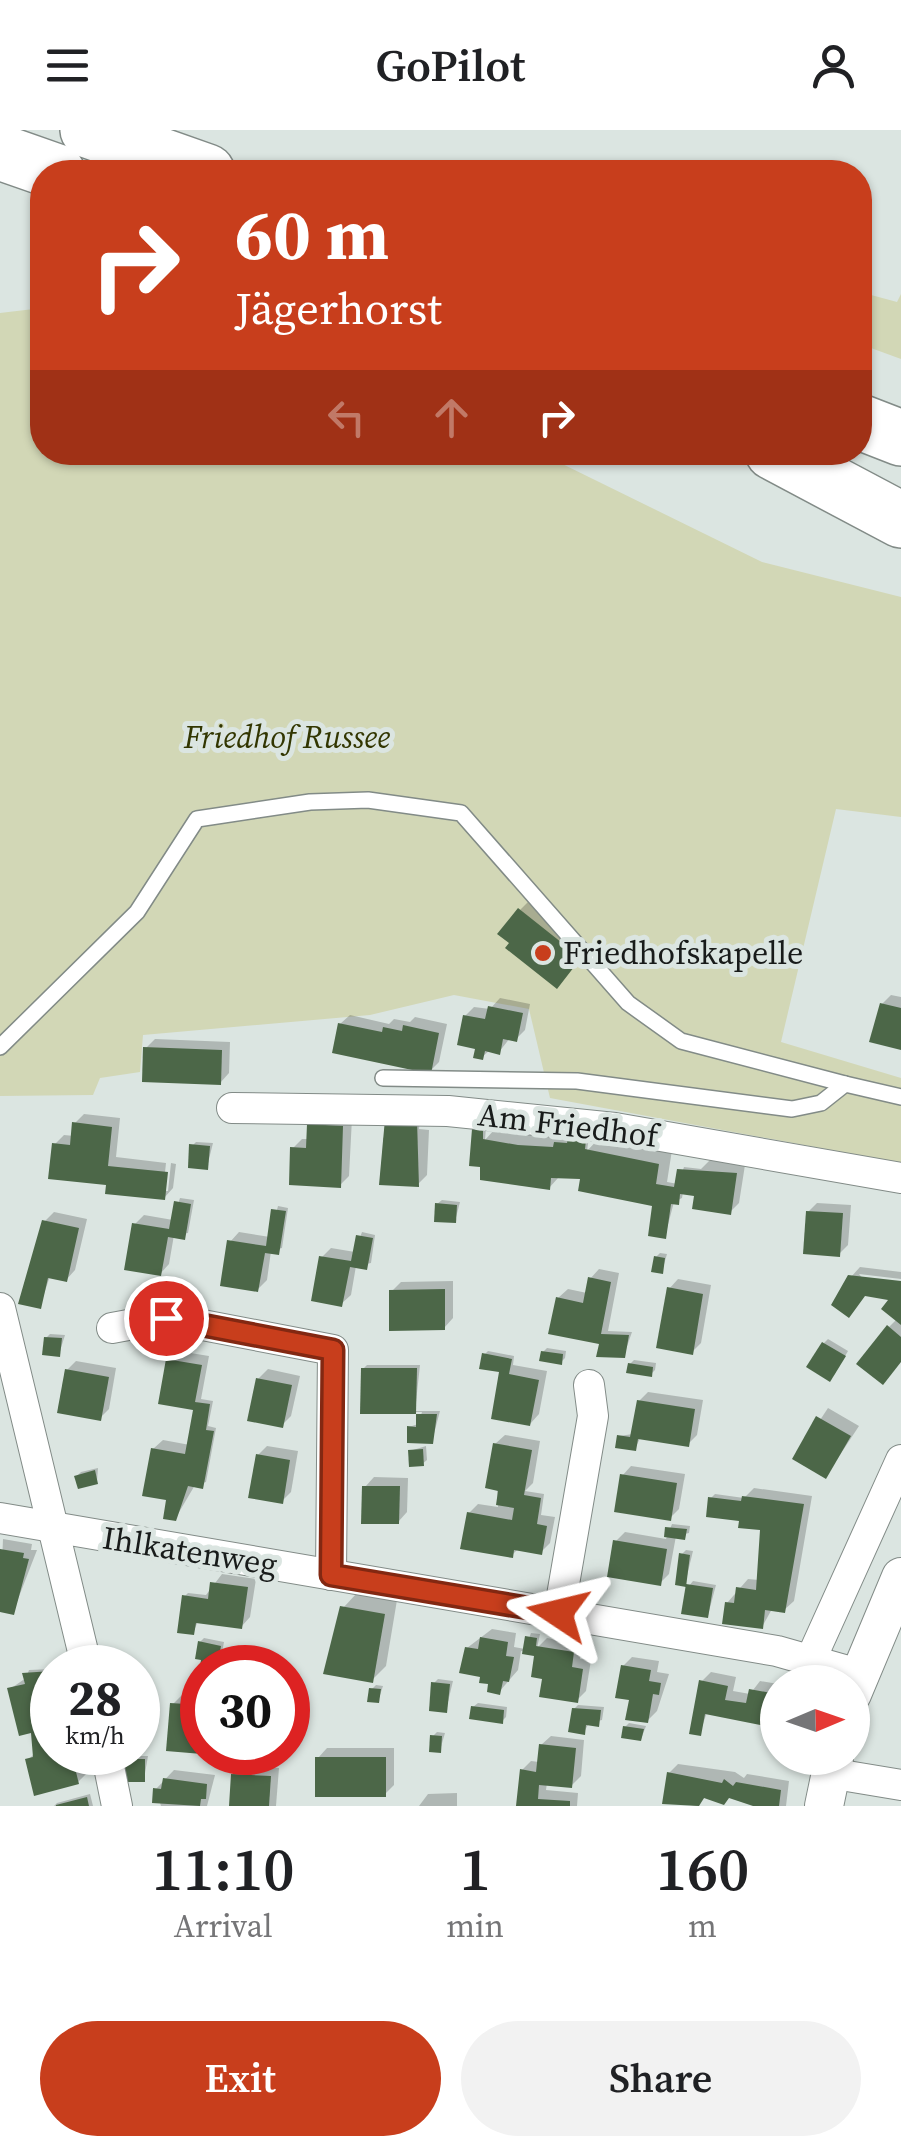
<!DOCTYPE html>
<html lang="en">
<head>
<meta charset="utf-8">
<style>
  :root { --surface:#fff; --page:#f2f2f2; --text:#202124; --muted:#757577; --accent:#c83e1c }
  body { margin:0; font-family:"Source Serif 4",serif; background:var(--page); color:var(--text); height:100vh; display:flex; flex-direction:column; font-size:38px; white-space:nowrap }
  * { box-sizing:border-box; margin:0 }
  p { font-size:32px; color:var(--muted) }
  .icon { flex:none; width:55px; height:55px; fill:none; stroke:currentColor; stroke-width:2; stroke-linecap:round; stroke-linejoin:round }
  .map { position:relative; height:1676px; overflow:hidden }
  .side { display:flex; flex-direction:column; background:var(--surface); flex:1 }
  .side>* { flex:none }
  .guide { position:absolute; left:30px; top:30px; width:842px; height:305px; border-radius:40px; box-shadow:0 2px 8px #0004; background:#c83e1c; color:#fff; overflow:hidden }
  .needle { width:65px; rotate:88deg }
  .buttons { position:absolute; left:760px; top:1535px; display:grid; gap:20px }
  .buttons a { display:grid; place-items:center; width:110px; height:110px; border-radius:50%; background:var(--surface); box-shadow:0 2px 8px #0004; font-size:50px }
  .speed { position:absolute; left:30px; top:1515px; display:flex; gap:20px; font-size:50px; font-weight:700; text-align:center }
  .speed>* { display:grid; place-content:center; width:130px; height:130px; border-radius:50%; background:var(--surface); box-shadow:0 2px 8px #0004; line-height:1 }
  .speed small { font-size:25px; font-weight:400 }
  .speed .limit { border:15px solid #d22; background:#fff; color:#111 }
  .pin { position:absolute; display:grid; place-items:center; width:85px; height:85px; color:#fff; margin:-42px; border:5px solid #fff; border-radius:50%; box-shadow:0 2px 10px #0007 }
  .me { position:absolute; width:110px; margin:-55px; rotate:280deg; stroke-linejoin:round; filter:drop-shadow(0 0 8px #0008) }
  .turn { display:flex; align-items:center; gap:35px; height:210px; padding:0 40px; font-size:45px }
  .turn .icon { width:130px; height:130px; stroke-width:2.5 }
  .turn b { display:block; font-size:70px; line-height:85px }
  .lanes { display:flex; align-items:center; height:95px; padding:0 40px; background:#0003; justify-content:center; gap:50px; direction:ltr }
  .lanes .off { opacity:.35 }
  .eta { display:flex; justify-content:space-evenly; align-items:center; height:170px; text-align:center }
  .eta b { font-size:60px; font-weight:600; line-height:70px }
  .action { display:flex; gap:20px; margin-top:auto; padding:20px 40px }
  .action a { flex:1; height:115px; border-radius:60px; background:var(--accent); color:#fff; font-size:40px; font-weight:600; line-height:115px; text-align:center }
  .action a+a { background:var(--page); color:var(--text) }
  header { display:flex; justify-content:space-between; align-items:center; height:130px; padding:0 40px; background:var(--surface); font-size:45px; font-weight:600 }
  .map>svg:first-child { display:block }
  .green { fill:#d2d7b6 }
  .shadow { fill:#0003 }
  .building { fill:#4c6748 }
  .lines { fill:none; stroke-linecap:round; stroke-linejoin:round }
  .service-casing { stroke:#828b87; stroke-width:18 }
  .minor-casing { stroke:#828b87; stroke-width:32 }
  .tertiary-casing { stroke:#828b87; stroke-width:40 }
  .motorway-casing { stroke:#828b87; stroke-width:58 }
  .service { stroke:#fff; stroke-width:15 }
  .minor { stroke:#fff; stroke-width:30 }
  .tertiary { stroke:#fff; stroke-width:38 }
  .motorway { stroke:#fff; stroke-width:55 }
  .route-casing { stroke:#822812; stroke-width:25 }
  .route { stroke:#c83e1c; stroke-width:18 }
  .poi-dot { fill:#c83e1c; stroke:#dbe5e1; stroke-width:4 }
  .labels { text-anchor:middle; stroke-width:10; stroke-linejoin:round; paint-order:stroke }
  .park-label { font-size:32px; font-style:italic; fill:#323601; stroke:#dbe5e1 }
  .poi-label { font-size:32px; fill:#181b1a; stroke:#dbe5e1; text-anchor:start }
  .street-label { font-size:32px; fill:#181b1a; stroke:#dbe5e1 }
</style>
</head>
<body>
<header><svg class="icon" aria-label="menu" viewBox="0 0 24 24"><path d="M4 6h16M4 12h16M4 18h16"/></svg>GoPilot<svg class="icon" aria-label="person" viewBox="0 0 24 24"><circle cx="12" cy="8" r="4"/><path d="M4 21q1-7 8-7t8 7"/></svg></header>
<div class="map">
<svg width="901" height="1676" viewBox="0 0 901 1676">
  <rect width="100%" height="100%" fill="#dbe5e1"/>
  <g class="green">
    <polygon points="860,162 897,172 901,164 901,229 860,214"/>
    <polygon points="42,178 42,322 540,323 762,432 901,467 901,687 836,679 781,912 901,948 901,1033 550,968 529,879 454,865 370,885 143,905 140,942 100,948 93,965 0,966 0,183"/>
  </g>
  <g class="shadow">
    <polygon points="529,771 588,818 566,846 520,780"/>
    <polygon points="891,865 901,867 901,918 882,874"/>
    <polygon points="500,868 530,874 525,900 516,909 510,908 499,922 490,920 482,927 465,886 474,877 490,879"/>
    <polygon points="350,885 389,894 394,889 410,892 415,887 447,894 439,932 430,941 340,894"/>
    <polygon points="155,909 230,912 229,943 220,953 146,918"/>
    <polygon points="84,984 120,988 116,1027 166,1033 163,1061 168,1061 171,1033 176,1034 173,1058 164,1068 109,1053 55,1014 64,1005 74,1006 75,993"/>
    <polygon points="319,986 352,988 349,1046 340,1055 293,1018 302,1009 309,1009 309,995"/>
    <polygon points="420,987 419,999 429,1000 427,1045 418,1054 382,1053 383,1008"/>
    <polygon points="478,997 486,997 485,1010 494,1000 570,1010 589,1007 587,1021 601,1006 672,1020 667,1052 678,1054 684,1037 701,1039 711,1029 745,1035 739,1073 730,1082 697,1064 683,1062 682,1068 674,1072 665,1106 656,1069 584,1042 558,1048 549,1058 517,1055 474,1001"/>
    <polygon points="196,1012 213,1013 207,1037 192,1016"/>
    <polygon points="180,1068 194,1070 188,1103 174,1105 169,1134 160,1144 135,1094 144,1085 173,1090"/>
    <polygon points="442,1070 460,1072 455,1091 437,1074"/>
    <polygon points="817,1073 851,1075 848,1115 839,1124 808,1082"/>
    <polygon points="278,1076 288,1078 282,1118 271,1121 267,1150 258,1159 230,1112 239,1102 270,1107"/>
    <polygon points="54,1082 87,1089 75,1140 66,1150 50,1146 40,1176 45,1091"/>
    <polygon points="362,1102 375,1105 371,1133 356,1136 351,1165 341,1174 322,1127 331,1118 355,1122"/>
    <polygon points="660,1123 667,1124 662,1141 656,1127"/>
    <polygon points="860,1137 901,1142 901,1149 859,1144 864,1150 901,1154 901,1231 889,1197 897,1189 893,1168 851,1147"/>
    <polygon points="599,1139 619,1143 608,1201 632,1202 624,1225 558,1168 568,1159 587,1163 590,1149"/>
    <polygon points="678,1149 711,1155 701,1213 692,1222 669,1159"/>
    <polygon points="453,1151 453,1188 444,1198 391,1162 401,1152"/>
    <polygon points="50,1204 65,1205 59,1224 46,1208"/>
    <polygon points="828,1209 848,1221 834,1245 824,1213"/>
    <polygon points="547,1218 566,1221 565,1228 561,1232 543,1222"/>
    <polygon points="178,1221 209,1226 201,1269 213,1271 208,1296 216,1298 206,1352 195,1355 175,1389 153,1319 163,1310 190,1315 197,1272 192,1277 168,1230"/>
    <polygon points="488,1221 514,1226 513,1235 547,1241 539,1284 530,1294 502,1240 484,1225"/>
    <polygon points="634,1230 656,1233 655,1240 651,1244 630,1234"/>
    <polygon points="76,1231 116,1238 109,1279 100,1288 67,1240"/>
    <polygon points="367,1235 420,1235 415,1281 440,1281 432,1311 409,1297 418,1294 422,1282 363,1282 363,1239"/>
    <polygon points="268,1239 300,1246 291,1286 282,1295 258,1249"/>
    <polygon points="648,1262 703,1270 697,1305 688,1314 641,1306 635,1319 619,1306 633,1304 639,1271"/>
    <polygon points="828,1278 859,1296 826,1346 795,1328"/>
    <polygon points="505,1305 540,1311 533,1353 525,1361 544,1364 541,1385 555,1387 550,1413 541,1422 519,1418 512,1425 469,1383 478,1374 498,1377 495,1314"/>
    <polygon points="267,1316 298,1321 291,1362 282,1371 258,1325"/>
    <polygon points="426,1316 427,1330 422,1334 410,1321"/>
    <polygon points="631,1336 685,1344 679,1379 670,1388 622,1346"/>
    <polygon points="98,1338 97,1351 77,1346 81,1342"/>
    <polygon points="374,1347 408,1348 407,1382 398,1392 365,1357"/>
    <polygon points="754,1358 812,1366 794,1471 784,1480 772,1479 762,1497 727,1473 748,1449 759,1450 763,1398 711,1368 715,1364 744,1368"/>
    <polygon points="672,1394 690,1396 689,1403 676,1406 669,1444 660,1453 616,1411 625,1402 666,1409"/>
    <polygon points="3,1409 32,1414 31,1420 37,1420 13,1482 0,1480"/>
    <polygon points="686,1420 693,1421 685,1454 682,1424"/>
    <polygon points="222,1444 256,1449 250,1487 241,1497 198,1491 193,1503 184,1467 188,1463 206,1465"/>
    <polygon points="693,1451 716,1455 708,1485 689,1456"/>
    <polygon points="357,1463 397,1470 386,1536 372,1550 343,1478"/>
    <polygon points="492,1499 516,1503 514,1517 525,1519 531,1503 540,1504 537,1518 547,1508 582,1514 580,1529 591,1530 586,1561 577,1570 545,1547 538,1518 533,1523 521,1521 518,1540 499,1562 467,1518"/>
    <polygon points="204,1508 224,1512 219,1538 203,1538 200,1512"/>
    <polygon points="632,1527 659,1531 657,1542 669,1544 657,1581 647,1591 631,1568 623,1536"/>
    <polygon points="273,1533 289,1536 288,1543 288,1538 269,1538"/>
    <polygon points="52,1539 52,1622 82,1622 87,1643 78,1652 28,1630 35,1623 34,1605 10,1559 26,1548 29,1540"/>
    <polygon points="711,1542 736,1547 733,1561 750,1564 760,1551 778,1554 774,1583 764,1593 707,1582 700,1603 702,1551"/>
    <polygon points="438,1549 453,1551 446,1580 434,1553"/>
    <polygon points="138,1553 145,1553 139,1573 138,1573"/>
    <polygon points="376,1555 383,1556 378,1571 372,1559"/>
    <polygon points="182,1565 202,1566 202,1621 169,1618 173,1574"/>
    <polygon points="478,1573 507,1577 506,1587 502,1591 473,1577"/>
    <polygon points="578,1575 604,1577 602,1590 589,1593 584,1602 574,1579"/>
    <polygon points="629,1593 646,1596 641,1609 625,1597"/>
    <polygon points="437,1602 445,1603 440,1620 433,1606"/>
    <polygon points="551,1606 584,1610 581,1646 571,1656 547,1653 546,1660 578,1663 577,1676 519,1676 522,1640 531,1631 539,1632 541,1615"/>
    <polygon points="327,1618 394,1618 394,1655 385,1664 318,1628"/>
    <polygon points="131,1626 148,1626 144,1649 127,1630"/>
    <polygon points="678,1634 735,1642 744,1648 747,1644 789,1651 786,1676 756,1676 730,1666 706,1666 697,1676 665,1671 669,1643"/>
    <polygon points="243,1635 279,1638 276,1676 231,1676 233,1645"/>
    <polygon points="174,1640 215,1645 207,1676 161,1676 156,1659"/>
    <polygon points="457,1663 457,1676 419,1676 428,1664"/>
    <polygon points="90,1664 93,1676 54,1676 57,1673"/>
  </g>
  <g class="building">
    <polygon points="518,778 581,828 557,859 505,818 509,813 497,804"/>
    <polygon points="880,873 901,878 901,920 869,912"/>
    <polygon points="488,876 523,883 517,912 503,909 500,925 485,921 483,930 473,928 475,919 457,915 463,885 485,889"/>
    <polygon points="338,893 382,902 383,897 402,901 403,895 439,903 431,944 332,923"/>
    <polygon points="143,917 222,920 221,955 142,952"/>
    <polygon points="385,989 417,990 419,1057 379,1055"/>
    <polygon points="72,992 112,997 108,1036 168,1042 165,1070 105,1064 106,1055 48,1049 52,1013 70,1015"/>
    <polygon points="307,994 343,996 341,1058 289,1055 290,1017 306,1018"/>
    <polygon points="472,999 483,1000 483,1009 518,1015 553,1017 554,1012 567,1013 568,1009 586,1010 585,1019 659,1034 656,1054 674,1057 677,1039 737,1043 731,1085 692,1079 694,1066 680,1064 679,1075 671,1074 666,1109 648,1106 652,1076 578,1061 580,1049 551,1048 550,1060 480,1050 480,1037 469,1036"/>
    <polygon points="189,1014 210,1016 208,1040 188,1038"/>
    <polygon points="174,1071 191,1074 185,1110 168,1107 161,1146 124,1140 132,1093 169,1099"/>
    <polygon points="435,1073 457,1075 456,1093 434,1092"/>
    <polygon points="271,1079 286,1081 279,1125 265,1123 258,1162 220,1156 227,1110 266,1116"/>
    <polygon points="806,1081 843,1083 840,1127 803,1124"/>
    <polygon points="42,1090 79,1098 67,1152 48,1148 41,1179 18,1174"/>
    <polygon points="356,1105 373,1108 367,1140 350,1137 342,1177 311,1171 319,1126 351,1131"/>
    <polygon points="654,1126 665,1128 663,1144 651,1142"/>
    <polygon points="848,1145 901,1151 901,1195 881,1179 888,1170 865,1166 849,1188 831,1175"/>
    <polygon points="588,1147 611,1152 601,1204 629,1205 625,1228 596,1227 599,1214 548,1204 556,1167 583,1173"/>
    <polygon points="667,1157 703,1164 693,1225 656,1218"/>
    <polygon points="445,1159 445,1200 389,1201 389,1160"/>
    <polygon points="887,1195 901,1207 901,1232 883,1255 856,1234"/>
    <polygon points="44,1207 62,1208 60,1227 42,1225"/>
    <polygon points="822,1212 846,1226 830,1252 806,1237"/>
    <polygon points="541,1221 563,1224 562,1235 539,1231"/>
    <polygon points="482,1223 512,1229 509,1244 539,1250 530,1296 491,1289 499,1242 479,1239"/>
    <polygon points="166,1229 202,1235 195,1272 210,1274 206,1300 214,1301 203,1359 188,1356 176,1391 163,1389 166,1370 142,1366 151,1318 185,1324 193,1280 158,1274"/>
    <polygon points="628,1233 653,1237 652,1247 626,1243"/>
    <polygon points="361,1238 417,1238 416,1284 360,1284"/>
    <polygon points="65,1239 109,1247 101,1291 57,1283"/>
    <polygon points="256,1248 292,1255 283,1298 247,1291"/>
    <polygon points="637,1270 695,1279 689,1317 638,1309 636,1321 615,1318 617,1305 630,1307"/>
    <polygon points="416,1284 437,1284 433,1314 407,1313 407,1296 416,1297"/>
    <polygon points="816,1286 851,1306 826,1349 792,1329"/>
    <polygon points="493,1313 532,1320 524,1365 541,1368 537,1394 547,1396 542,1425 514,1420 513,1428 460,1419 467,1382 512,1390 514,1378 496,1375 498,1361 485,1358"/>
    <polygon points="423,1319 424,1336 409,1337 408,1320"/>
    <polygon points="256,1324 290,1330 283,1374 248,1368"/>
    <polygon points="95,1340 98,1354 78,1359 74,1346"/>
    <polygon points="620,1344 677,1353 671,1391 614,1382"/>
    <polygon points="362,1356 400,1356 399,1394 361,1394"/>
    <polygon points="742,1366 804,1374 785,1483 765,1480 763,1499 722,1494 725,1472 734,1473 736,1457 756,1460 760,1400 738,1398 739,1391 706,1387 708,1367 741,1371"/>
    <polygon points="665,1397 687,1399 685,1410 664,1407"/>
    <polygon points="613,1410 667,1419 661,1456 607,1447"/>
    <polygon points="0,1419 24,1423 23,1428 29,1429 14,1485 0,1482"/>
    <polygon points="679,1423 690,1425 686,1457 675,1455"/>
    <polygon points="210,1452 248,1457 242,1499 196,1493 194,1505 177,1503 182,1465 208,1469"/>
    <polygon points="686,1454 713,1458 708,1488 681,1484"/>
    <polygon points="340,1476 385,1484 373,1553 323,1544"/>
    <polygon points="525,1506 537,1508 536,1516 574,1522 572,1537 583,1539 578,1573 539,1567 542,1549 531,1547 534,1526 522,1524"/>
    <polygon points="480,1507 508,1512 506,1526 514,1527 509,1552 503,1551 500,1565 487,1562 488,1554 479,1553 480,1547 459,1543 465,1517 478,1519"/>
    <polygon points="198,1511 221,1516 217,1538 202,1538 202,1560 196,1560 201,1530 195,1529"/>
    <polygon points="621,1535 651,1540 649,1551 661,1553 659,1565 653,1564 648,1593 625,1590 629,1570 615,1568"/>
    <polygon points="52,1541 52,1622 71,1622 79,1654 34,1666 25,1629 33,1627 31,1603 19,1606 7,1558 25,1554 22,1543"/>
    <polygon points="699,1550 728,1556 725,1570 746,1573 749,1559 771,1563 765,1596 705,1584 701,1606 689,1604"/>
    <polygon points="431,1552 450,1554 447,1583 429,1581"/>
    <polygon points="369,1558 381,1559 379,1573 367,1572"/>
    <polygon points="170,1573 202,1575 202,1624 166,1621"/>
    <polygon points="471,1576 504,1580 503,1594 469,1589"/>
    <polygon points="572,1578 601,1580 599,1597 586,1595 585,1605 568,1602"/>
    <polygon points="623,1596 644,1599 641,1611 621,1608"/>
    <polygon points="430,1605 442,1606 441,1623 429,1622"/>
    <polygon points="539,1614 576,1618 572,1658 539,1655 538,1669 570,1671 570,1676 516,1676 520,1639 536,1642"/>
    <rect x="315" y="1627" width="71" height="40"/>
    <rect x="124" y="1629" width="21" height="23"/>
    <polygon points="667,1642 722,1653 724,1649 733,1656 736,1652 781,1660 779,1676 753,1676 729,1668 724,1675 704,1668 699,1676 662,1674"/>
    <polygon points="231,1644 271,1646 269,1676 229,1676"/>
    <polygon points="163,1648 207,1654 206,1669 201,1669 200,1676 152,1673 153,1658 161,1659"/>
    <polygon points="87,1667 89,1676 56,1676 56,1675"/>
  </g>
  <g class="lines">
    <defs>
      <g id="service">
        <polyline points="0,917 137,782 197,689 310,672 368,670 461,683 628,873 681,911 845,954"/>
        <polyline points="383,948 577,951 792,979 821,973 845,954 901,967"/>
      </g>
      <g id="minor">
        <polyline points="232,978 448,981 615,998 901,1048"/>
        <polyline points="0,1178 87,1538"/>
        <polyline points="112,1198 166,1188 333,1220 331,1445"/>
        <polyline points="0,1388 777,1521 858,1544"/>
        <polyline points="559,1483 593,1286 589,1255"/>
        <polyline points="811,1529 901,1330"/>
        <polyline points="106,1622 117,1676"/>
        <polyline points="829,1643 901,1655"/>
      </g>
      <g id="tertiary">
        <polyline points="852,1564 901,1447"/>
        <polyline points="824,1676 834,1628"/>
      </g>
      <g id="motorway">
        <polyline points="88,0 207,42"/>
        <polyline points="0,22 57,42"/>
        <polyline points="860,292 901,308"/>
        <polyline points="773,322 901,390"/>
      </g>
    </defs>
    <use href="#service" class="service-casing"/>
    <use href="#minor" class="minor-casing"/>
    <use href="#tertiary" class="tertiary-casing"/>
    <use href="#motorway" class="motorway-casing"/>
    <use href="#service" class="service"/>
    <use href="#minor" class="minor"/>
    <use href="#tertiary" class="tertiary"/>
    <use href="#motorway" class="motorway"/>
  </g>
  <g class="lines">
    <defs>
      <polyline id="route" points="166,1188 333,1220 331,1445 558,1483"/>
    </defs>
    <use href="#route" class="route-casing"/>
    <use href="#route" class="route"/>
  </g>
  <circle class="poi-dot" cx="543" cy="823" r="10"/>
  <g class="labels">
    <g class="park-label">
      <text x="287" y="618">Friedhof Russee</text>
    </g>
    <g class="poi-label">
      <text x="563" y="834">Friedhofskapelle</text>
    </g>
    <g class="street-label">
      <text transform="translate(568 995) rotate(7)" y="11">Am Friedhof</text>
      <text transform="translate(190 1421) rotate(9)" y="11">Ihlkatenweg</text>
    </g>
  </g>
</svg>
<div class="buttons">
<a><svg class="needle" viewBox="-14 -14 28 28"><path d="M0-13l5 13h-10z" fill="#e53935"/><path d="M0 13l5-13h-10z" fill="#757577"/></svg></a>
</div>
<div class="speed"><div>28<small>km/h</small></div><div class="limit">30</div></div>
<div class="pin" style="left:166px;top:1188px;background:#d93025"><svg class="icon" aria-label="arrive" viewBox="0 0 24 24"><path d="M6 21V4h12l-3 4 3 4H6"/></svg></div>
<svg class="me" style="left:558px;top:1483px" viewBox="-20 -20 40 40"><path d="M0-17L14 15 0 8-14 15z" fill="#c83e1c" stroke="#fff" stroke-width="4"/></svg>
<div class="guide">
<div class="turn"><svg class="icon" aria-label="right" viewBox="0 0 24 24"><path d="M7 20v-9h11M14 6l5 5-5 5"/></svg><div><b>60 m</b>Jägerhorst</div></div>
<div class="lanes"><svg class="icon off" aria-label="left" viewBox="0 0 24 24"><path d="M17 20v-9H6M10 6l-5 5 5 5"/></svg><svg class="icon off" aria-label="ahead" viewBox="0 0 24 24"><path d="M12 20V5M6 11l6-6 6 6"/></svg><svg class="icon" aria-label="right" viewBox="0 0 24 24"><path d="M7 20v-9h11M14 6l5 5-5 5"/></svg></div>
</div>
</div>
<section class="side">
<div class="eta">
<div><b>11:10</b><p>Arrival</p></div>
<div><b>1</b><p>min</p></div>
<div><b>160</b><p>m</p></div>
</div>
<div class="action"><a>Exit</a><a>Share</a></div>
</section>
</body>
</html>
